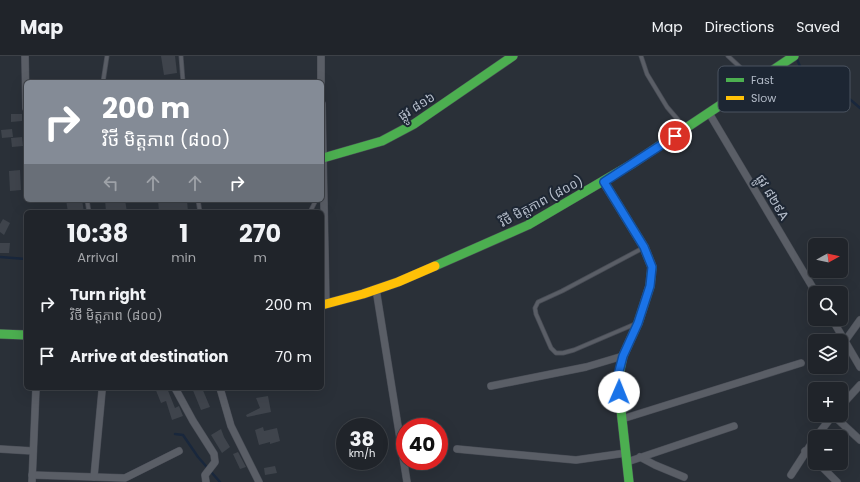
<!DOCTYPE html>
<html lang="en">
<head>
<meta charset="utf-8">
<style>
  :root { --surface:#20242a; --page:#2d3036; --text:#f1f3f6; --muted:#a2a4a8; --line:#3d4147 }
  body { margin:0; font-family:Poppins,"Noto Sans Khmer",sans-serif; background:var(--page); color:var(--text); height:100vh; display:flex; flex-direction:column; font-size:15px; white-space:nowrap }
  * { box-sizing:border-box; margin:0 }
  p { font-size:13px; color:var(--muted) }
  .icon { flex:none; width:22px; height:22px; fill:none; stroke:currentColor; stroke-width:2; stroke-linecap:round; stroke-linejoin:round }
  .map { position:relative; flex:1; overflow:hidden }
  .details { position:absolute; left:24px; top:154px; width:300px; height:180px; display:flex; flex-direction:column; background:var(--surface); border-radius:6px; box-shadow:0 4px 16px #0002,0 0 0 1px var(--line) }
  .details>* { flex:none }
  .guide { position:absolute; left:24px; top:24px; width:300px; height:122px; border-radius:6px; box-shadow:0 4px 16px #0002,0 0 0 1px var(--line); background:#848b96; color:#fff; overflow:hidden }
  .needle { width:26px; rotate:82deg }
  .buttons { position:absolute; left:808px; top:182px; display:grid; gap:8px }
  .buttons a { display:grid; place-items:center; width:40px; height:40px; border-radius:6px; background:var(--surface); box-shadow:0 4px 16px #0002,0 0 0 1px var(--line); font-size:20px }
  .speed { position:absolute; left:336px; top:362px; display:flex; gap:8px; font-size:20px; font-weight:700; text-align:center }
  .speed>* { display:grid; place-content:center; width:52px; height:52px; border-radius:50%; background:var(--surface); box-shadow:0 4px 16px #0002,0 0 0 1px var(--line); line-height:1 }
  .speed small { font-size:10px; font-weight:400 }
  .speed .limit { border:6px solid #d22; background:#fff; color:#111 }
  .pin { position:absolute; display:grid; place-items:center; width:34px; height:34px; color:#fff; margin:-17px; border:2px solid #fff; border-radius:50%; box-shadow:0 1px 4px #0007 }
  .me { position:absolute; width:44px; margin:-22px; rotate:1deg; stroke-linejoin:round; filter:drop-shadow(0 0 3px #0008) }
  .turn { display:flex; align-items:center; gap:14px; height:84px; padding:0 12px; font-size:18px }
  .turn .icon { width:52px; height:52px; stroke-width:2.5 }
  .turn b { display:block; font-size:28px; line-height:34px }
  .lanes { display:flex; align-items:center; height:38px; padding:0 12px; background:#0003; justify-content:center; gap:20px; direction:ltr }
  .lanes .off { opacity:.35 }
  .eta { display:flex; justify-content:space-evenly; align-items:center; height:68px; text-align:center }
  .eta b { font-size:24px; font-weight:700; line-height:28px }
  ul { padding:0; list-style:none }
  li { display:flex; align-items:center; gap:12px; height:52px; padding:0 12px }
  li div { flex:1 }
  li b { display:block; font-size:15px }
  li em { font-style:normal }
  header { display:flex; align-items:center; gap:24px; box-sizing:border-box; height:56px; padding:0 20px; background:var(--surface); border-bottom:1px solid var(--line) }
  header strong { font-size:19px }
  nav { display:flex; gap:22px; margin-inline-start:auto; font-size:14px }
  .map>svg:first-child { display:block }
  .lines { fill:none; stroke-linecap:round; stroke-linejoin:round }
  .stream { stroke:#19273c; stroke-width:2.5 }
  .building { fill:#3f444c }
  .lane-casing { stroke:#484c55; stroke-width:5 }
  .street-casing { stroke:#484c55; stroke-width:8 }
  .fast-casing { stroke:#484c55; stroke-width:10 }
  .slow-casing { stroke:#484c55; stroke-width:10 }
  .lane { stroke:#5a5e66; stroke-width:3.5 }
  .street { stroke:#5a5e66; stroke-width:7 }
  .fast { stroke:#4caf50; stroke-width:9 }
  .slow { stroke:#ffc107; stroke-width:9 }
  .route-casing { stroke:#114b97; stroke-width:10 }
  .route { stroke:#1a73e8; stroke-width:7 }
  .labels { text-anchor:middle; stroke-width:4; stroke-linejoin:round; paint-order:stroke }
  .street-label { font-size:13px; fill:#b4bcc9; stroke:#1d2633 }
  .key { fill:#1d2633; stroke:#4a5360; stroke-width:1 }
  .key-label { font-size:11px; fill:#b4bcc9 }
</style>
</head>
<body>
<header>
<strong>Map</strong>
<nav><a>Map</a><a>Directions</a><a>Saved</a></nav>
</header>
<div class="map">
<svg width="860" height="426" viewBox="0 0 860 426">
  <rect width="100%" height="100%" fill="#2a3038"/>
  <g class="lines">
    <g class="stream">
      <polyline points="796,1 803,17 815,24 831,30 852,45 860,52"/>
      <polyline points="0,201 26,203"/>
      <polyline points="175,378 183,379 198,401 220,426"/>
    </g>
  </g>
  <g class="building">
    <polygon points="161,0 175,0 177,17 164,19"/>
    <polygon points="11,58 22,58 22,65 11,66"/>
    <polygon points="12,73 13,81 2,82 1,74"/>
    <polygon points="22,81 23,90 12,91 11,82"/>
    <polygon points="20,114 21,134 10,135 9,115"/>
    <polygon points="66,144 82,144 84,156 68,156"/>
    <polygon points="105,144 125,144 127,156 106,156"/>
    <polygon points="158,144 187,144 188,156 159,156"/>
    <polygon points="3,163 10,167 4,179 0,176 0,168"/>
    <polygon points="0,187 10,187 9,197 0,197"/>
    <polygon points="155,332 167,332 175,352 179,350 183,360 172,364 166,345 161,347"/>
    <polygon points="192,332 202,332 210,351 201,354"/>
    <polygon points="268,340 271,356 247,361 246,359 260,352 256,342"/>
    <polygon points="263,371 264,375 277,372 280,385 270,388 270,386 259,389 255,374"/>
    <polygon points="221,373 224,381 230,391 222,397 211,379"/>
    <polygon points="238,396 246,411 240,413 233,398"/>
    <polygon points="275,410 277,417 265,419 264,412"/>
  </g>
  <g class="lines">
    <defs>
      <g id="lane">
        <polyline points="181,0 183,26"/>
        <polyline points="641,0 647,18 667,51 685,72"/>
        <polyline points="728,0 755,25"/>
        <polyline points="103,26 107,0"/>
        <polyline points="87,144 89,156"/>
        <polyline points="198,144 200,156"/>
        <polyline points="310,156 316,144"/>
        <polyline points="635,268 574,294 563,297 556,297 551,292 536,258 535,252 538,246 562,235 643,192"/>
      </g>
      <g id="street">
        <polyline points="25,0 26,52"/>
        <polyline points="321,0 321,26"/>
        <polyline points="322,48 326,248"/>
        <polyline points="709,57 816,237"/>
        <polyline points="376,233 407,426"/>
        <polyline points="832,263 860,311"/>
        <polyline points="845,285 860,264"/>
        <polyline points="491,330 586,311 623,300"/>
        <polyline points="175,332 193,365 214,398 215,406 205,419 206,426"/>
        <polyline points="220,332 231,370 259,426"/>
        <polyline points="841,350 860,329"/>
        <polyline points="833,359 860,384"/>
        <polyline points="622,363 801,307"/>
        <polyline points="816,381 833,359"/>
        <polyline points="0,393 33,395"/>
        <polyline points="457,393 576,404 626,397"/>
        <polyline points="805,395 815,404"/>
        <polyline points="640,401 655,409 684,421"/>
        <polyline points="627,406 734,370"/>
        <polyline points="818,407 837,426"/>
        <polyline points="32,419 125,422 179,395"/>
        <polyline points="791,419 815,382"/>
        <polyline points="94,421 102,335"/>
        <polyline points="32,426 36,332"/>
      </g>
      <g id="fast">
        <polyline points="323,102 382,85 414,68 513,0"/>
        <polyline points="604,126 644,191 652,211 650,230 638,267 623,300 619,319 619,336 629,426"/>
        <polyline points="435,210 528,169 632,108 794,0"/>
        <polyline points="0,278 26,279"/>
      </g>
      <polyline id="slow" points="322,249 363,238 398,226 435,210"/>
    </defs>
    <use href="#lane" class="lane-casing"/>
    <use href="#street" class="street-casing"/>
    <use href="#fast" class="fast-casing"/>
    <use href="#slow" class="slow-casing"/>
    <use href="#lane" class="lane"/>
    <use href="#street" class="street"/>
    <use href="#fast" class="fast"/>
    <use href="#slow" class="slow"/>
  </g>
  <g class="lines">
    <defs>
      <polyline id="route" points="619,336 618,319 623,300 638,267 650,230 652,211 644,191 604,126 675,80"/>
    </defs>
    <use href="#route" class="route-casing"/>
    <use href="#route" class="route"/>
  </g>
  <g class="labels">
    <g class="street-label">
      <text transform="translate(416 50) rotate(-32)" y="5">ផ្លូវ ៨១៦</text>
      <text transform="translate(773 141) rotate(59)" y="5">ផ្លូវ ៨២៩A</text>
      <text transform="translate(541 145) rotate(-28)" y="5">វិថី មិត្តភាព (៨០០)</text>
    </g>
  </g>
  <rect x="718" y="10" width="132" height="46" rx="6" class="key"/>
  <rect x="726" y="22" width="18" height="4" fill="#4caf50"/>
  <rect x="726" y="40" width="18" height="4" fill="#ffc107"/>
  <g class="key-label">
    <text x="751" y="28">Fast</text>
    <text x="751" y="46">Slow</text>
  </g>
</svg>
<div class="buttons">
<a><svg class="needle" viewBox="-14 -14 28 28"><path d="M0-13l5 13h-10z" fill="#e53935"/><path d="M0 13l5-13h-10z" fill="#a2a4a8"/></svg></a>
<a><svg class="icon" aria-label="search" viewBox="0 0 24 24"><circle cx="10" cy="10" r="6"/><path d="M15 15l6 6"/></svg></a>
<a><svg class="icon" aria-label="layers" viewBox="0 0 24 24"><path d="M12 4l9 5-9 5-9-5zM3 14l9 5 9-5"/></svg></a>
<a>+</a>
<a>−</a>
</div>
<div class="speed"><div>38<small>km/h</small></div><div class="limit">40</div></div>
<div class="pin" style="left:675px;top:80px;background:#d93025"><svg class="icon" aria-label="arrive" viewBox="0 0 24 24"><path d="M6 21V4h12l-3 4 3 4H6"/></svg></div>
<svg class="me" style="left:619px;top:336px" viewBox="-20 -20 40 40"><circle r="19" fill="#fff"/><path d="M0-13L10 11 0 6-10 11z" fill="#1a73e8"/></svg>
<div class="guide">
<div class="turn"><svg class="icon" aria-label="right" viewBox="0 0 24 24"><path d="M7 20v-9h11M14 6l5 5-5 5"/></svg><div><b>200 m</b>វិថី មិត្តភាព (៨០០)</div></div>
<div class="lanes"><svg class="icon off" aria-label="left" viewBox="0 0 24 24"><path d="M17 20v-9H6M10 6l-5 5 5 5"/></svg><svg class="icon off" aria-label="ahead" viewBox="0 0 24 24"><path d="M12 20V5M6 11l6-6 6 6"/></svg><svg class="icon off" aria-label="ahead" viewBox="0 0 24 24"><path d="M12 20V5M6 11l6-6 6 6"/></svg><svg class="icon" aria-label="right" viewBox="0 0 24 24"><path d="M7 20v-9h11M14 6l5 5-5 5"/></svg></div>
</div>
<section class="details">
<div class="eta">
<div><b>10:38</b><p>Arrival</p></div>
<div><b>1</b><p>min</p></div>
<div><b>270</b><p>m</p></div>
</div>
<ul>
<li><svg class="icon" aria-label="right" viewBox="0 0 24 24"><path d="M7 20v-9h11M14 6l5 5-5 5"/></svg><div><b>Turn right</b><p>វិថី មិត្តភាព (៨០០)</p></div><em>200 m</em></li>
<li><svg class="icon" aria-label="arrive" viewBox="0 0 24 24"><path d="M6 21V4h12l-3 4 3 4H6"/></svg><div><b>Arrive at destination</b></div><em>70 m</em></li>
</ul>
</section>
</div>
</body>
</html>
